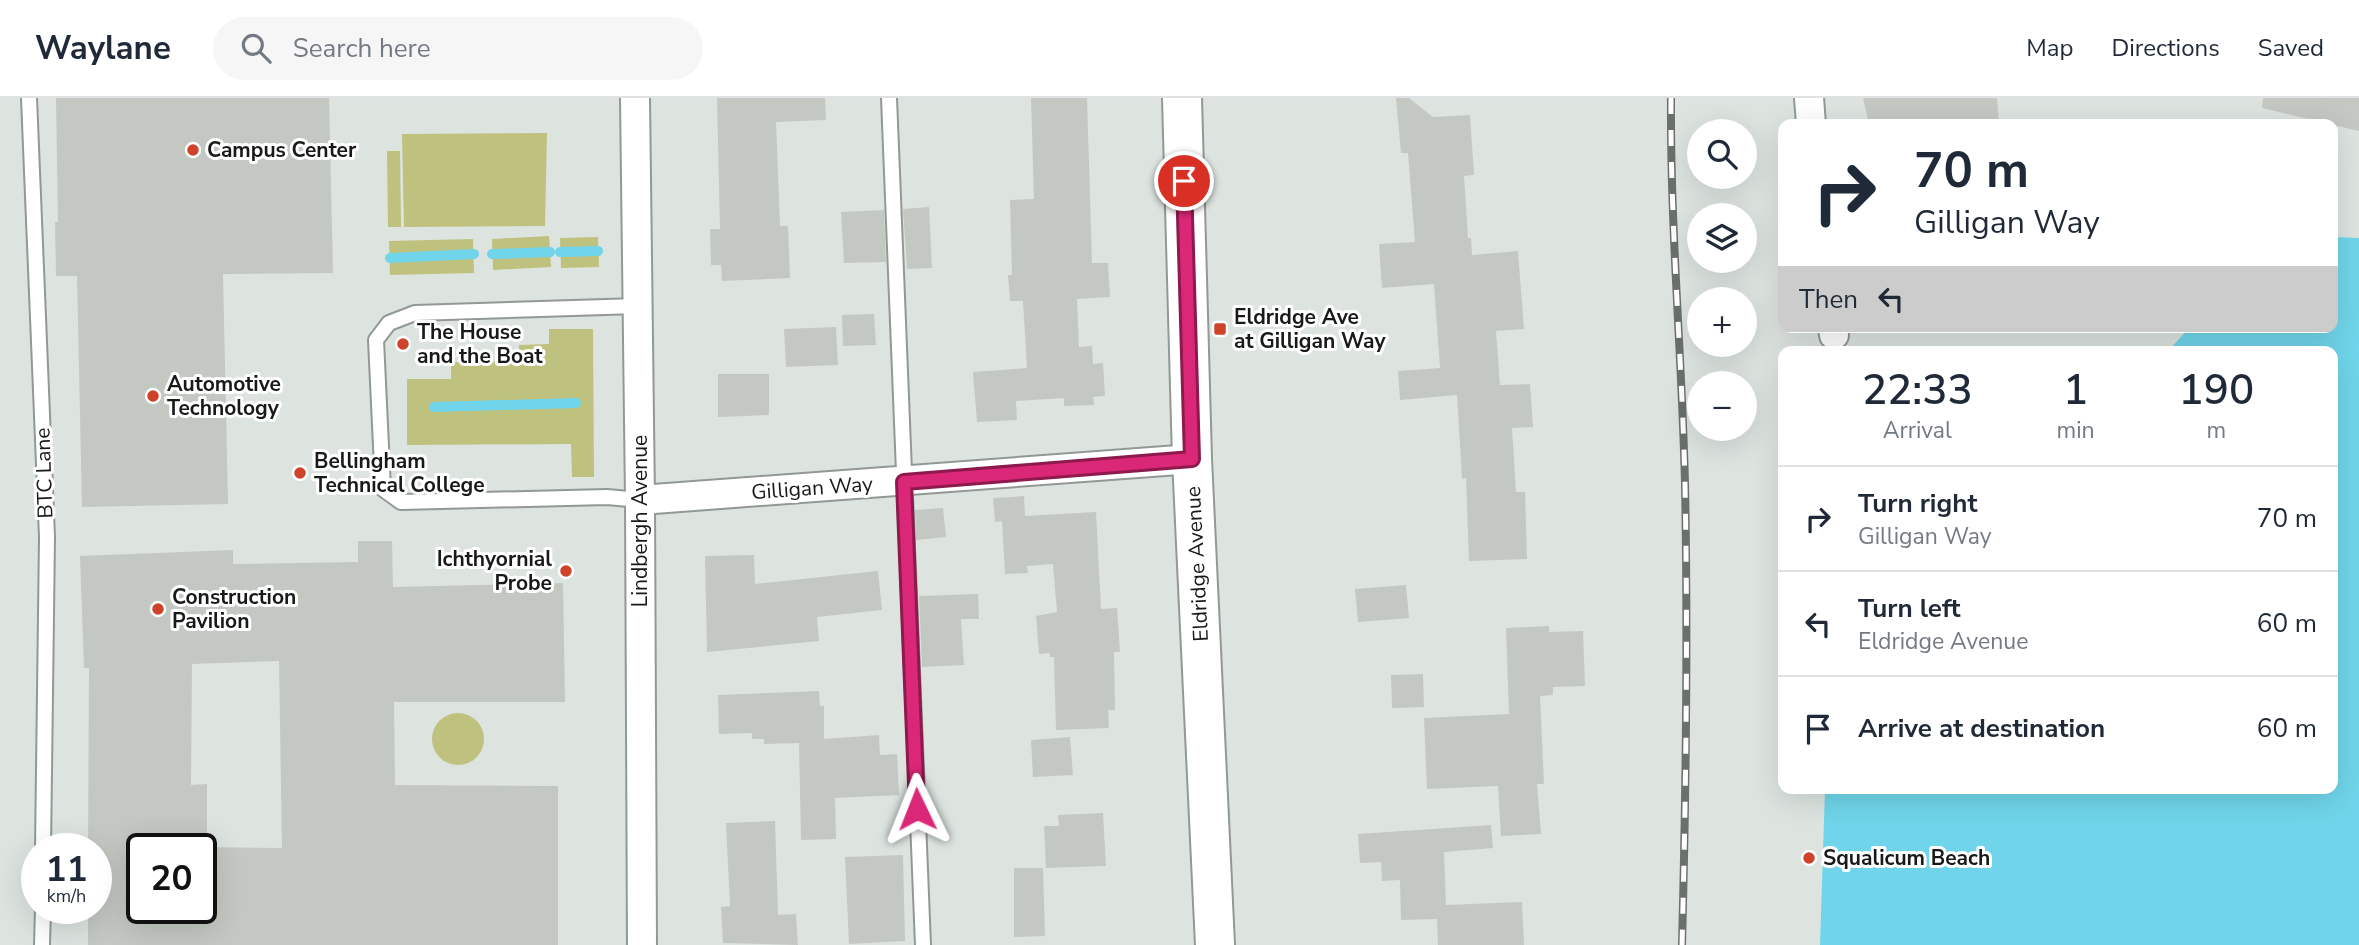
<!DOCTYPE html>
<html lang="en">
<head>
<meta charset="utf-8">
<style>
  :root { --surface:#fff; --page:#f6f6f7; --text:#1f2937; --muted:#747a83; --line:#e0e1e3 }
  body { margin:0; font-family:"Nunito Sans",sans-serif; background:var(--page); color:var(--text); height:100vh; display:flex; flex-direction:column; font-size:26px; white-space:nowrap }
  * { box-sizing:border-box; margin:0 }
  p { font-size:23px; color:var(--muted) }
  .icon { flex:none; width:38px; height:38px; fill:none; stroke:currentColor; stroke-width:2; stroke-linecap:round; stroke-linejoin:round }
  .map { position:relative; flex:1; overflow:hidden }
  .sheet { position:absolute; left:1778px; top:248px; width:560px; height:448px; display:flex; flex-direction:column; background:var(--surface); border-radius:14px; box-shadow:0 7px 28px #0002 }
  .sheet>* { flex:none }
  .guide { position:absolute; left:1778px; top:21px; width:560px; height:214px; border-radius:14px; box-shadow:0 7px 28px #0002; background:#fff; color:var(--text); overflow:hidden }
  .fabs { position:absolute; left:1687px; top:21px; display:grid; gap:14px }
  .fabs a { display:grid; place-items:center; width:70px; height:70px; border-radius:50%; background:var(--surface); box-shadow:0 7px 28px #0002; font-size:35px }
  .speed { position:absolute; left:21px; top:735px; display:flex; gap:14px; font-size:35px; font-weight:700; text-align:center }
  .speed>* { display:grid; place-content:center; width:91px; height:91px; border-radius:50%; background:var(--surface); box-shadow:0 7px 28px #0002; line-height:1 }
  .speed small { font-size:18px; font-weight:400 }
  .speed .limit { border:4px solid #111; border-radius:10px; background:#fff; color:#111 }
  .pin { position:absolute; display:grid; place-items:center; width:60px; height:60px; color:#fff; margin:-30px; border:4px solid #fff; border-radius:50%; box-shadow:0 2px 7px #0007 }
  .me { position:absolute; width:77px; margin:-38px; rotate:358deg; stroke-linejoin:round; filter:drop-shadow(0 0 5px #0008) }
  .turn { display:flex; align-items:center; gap:24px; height:147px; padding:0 21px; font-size:32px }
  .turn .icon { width:91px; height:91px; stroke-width:2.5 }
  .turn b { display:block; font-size:49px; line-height:60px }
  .then { display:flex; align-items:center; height:66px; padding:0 21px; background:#0003; gap:14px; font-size:26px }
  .eta { display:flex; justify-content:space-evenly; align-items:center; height:119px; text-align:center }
  .eta b { font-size:42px; font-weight:600; line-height:49px }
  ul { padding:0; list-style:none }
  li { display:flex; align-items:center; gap:21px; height:105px; padding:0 21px; border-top:2px solid var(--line) }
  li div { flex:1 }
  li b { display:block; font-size:26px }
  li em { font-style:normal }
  header { display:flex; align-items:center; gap:42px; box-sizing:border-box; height:98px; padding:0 35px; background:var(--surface); border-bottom:2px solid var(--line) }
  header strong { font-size:33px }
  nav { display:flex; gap:38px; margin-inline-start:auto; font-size:24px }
  .search { width:490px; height:63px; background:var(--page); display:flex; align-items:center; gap:18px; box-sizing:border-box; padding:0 24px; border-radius:38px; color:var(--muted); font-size:26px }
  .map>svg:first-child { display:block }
  .green { fill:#bfc17e }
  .water { fill:#70d5ea }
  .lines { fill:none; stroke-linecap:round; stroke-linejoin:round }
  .stream { stroke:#70d5ea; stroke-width:10 }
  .building { fill:#c4c8c2; fill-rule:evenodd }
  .service-casing { stroke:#929995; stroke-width:18 }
  .minor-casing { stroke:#929995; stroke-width:32 }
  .secondary-casing { stroke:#929995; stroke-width:42 }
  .service { stroke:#fff; stroke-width:14 }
  .minor { stroke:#fff; stroke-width:28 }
  .secondary { stroke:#fff; stroke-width:38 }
  .rail-casing { stroke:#6c706d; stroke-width:8 }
  .rail { stroke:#fff; stroke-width:5; stroke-dasharray:16; stroke-linecap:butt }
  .route-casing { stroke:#8e194d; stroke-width:18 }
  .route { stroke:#db2777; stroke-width:12 }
  .poi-dot { fill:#ce4329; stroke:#fff; stroke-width:2.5 }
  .labels { text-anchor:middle; stroke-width:6; stroke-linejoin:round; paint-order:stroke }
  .poi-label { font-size:21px; font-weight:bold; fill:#171a18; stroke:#fff; text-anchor:start }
  .street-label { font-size:21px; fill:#171a18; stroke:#fff }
</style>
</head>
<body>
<header>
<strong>Waylane</strong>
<div class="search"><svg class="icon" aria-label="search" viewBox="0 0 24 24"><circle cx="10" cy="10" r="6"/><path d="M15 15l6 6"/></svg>Search here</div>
<nav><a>Map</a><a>Directions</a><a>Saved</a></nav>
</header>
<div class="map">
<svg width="2359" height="847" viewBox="0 0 2359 847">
  <rect width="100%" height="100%" fill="#dde4e0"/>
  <g class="green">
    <polygon points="547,35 545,128 404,129 402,36"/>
    <polygon points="387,53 400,53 401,129 388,129"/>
    <polygon points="549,138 551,169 493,172 492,141"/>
    <polygon points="598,139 599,169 561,170 560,140"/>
    <polygon points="473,141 474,175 390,177 389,143"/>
    <polygon points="549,231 593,231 594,379 572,379 571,346 407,347 407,281 451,281 451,264 519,263 519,247 549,246"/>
    <circle cx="458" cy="641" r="26"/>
  </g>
  <polygon class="water" points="2333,139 2359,140 2359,847 1820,847 1825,691 2333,691 2333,254 2167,254 2190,229 2333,229"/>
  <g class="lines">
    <g class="stream">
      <polyline points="560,154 598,153"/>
      <polyline points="492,156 550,154"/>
      <polyline points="390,160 474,156"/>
      <polyline points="434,309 576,305"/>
    </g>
  </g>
  <g class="building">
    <polygon points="56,0 329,0 333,175 223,176 228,406 82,409 77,178 56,178 55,124 58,124"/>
    <polygon points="717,0 825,0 826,22 776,24 780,128 788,128 790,180 722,183 721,167 711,167 710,131 720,131"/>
    <polygon points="1031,0 1087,0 1092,165 1108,165 1110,199 1077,201 1079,249 1092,248 1093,266 1103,265 1105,298 1093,299 1094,307 1064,308 1064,300 1016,303 1017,322 977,324 973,274 1027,270 1023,203 1010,203 1008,177 1012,177 1010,102 1034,101"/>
    <polygon points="1396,0 1409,0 1433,19 1470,17 1474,77 1464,78 1468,140 1471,140 1472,157 1518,153 1524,231 1496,233 1500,287 1530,286 1533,329 1512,330 1516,394 1525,394 1527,461 1469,463 1466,380 1462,381 1457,297 1400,302 1398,273 1440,270 1434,186 1382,190 1379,146 1415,144 1408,55 1401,55"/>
    <polygon points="1863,0 1997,0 1999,24 1974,26 1869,26"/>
    <polygon points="2263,0 2359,0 2359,33 2262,10"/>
    <polygon points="929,109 932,170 907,171 903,111"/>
    <polygon points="884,112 886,164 844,165 841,114"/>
    <polygon points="874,216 876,247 843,248 842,217"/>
    <polygon points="836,229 838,267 786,269 784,231"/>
    <polygon points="718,276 769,276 769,317 718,319"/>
    <polygon points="1024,398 1025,418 1096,414 1101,511 1117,510 1120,554 1114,554 1115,612 1108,612 1109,630 1056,632 1054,559 1050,559 1050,555 1039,556 1036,518 1057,514 1053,466 1027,468 1028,475 1005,476 1002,423 995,424 993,400"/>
    <polygon points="943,410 946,439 916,442 915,412"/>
    <path d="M358,443H392L393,489L563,485L565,604H394L395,687L558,688V847H88V810H96V751H88L89,570H84L80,458L233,452V466L358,464ZM279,563L282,750L207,749V686L191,687L192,566ZM142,751H201V810H142Z"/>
    <polygon points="754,457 755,486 878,473 882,512 817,519 819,543 707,554 705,458"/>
    <polygon points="1406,487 1409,520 1358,524 1355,491"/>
    <polygon points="978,496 979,521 961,521 964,567 922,569 919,498"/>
    <polygon points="1549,528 1549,534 1583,533 1585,588 1553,589 1553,597 1540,598 1544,686 1537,686 1541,736 1501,738 1498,688 1427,691 1424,620 1509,616 1506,530"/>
    <polygon points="1423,576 1424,609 1392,610 1391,577"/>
    <polygon points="819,593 820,608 824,608 824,641 879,637 880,657 897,656 899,697 835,700 836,741 801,742 799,645 764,646 764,641 752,641 752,635 719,636 718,597"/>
    <polygon points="1070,639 1073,677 1033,679 1031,642"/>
    <polygon points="1103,715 1106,768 1046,770 1044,728 1059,728 1058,717"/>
    <polygon points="775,723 778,817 796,816 798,847 723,845 721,809 730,808 726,725"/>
    <polygon points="1491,727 1493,750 1444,754 1446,807 1522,804 1524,847 1438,847 1437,821 1401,822 1400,782 1382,783 1381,764 1360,765 1358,736"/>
    <polygon points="903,757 905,843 849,846 845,759"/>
    <polygon points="1014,770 1043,770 1045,838 1014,839"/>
  </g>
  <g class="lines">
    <defs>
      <g id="service">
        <polyline points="29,0 47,439 43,751"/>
        <polyline points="889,0 923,847"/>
        <polyline points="638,208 415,215 389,225 376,242 383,391 401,404 607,399 640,402"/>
        <polyline points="42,847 43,810"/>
      </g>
      <g id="minor">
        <polyline points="635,0 640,402 642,847"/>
        <polyline points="1809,0 1811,26"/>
        <polyline points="1833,229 1834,237"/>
        <polyline points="640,402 1192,361"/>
      </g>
      <polyline id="secondary" points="1182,0 1192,361 1215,847"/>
    </defs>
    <use href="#service" class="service-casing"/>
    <use href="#minor" class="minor-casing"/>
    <use href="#secondary" class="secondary-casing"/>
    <use href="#service" class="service"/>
    <use href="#minor" class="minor"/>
    <use href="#secondary" class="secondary"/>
    <defs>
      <path id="rail" d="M1671,0C1670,129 1682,257 1685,386C1688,540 1686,694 1682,847"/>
    </defs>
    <use href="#rail" class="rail-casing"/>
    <use href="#rail" class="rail"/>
  </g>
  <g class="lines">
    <defs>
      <polyline id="route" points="917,711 904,384 1192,361 1184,83"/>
    </defs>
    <use href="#route" class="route-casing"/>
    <use href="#route" class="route"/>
  </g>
  <g class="poi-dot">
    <circle cx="193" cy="52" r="7"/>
    <rect x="1213" y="224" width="14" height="14" rx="3.5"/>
    <circle cx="403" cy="246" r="7"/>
    <circle cx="153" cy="298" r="7"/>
    <circle cx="300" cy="375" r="7"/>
    <circle cx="566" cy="473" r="7"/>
    <circle cx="158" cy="511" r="7"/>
    <circle cx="1809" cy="760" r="7"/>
  </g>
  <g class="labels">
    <g class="poi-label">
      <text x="207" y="59">Campus Center</text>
      <text x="1234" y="226">Eldridge Ave<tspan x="1234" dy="24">at Gilligan Way</tspan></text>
      <text x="417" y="241">The House<tspan x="417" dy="24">and the Boat</tspan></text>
      <text x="167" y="293">Automotive<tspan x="167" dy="24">Technology</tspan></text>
      <text x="314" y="370">Bellingham<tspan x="314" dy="24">Technical College</tspan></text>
      <text x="552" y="468" text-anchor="end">Ichthyornial<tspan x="552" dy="24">Probe</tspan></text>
      <text x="172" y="506">Construction<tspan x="172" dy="24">Pavilion</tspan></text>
      <text x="1823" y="767">Squalicum Beach</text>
    </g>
    <g class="street-label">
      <text transform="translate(44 375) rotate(-92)" y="7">BTC Lane</text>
      <text transform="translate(812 390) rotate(-4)" y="7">Gilligan Way</text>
      <text transform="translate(640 423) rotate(-90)" y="7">Lindbergh Avenue</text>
      <text transform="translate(1197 466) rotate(-93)" y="7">Eldridge Avenue</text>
    </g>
  </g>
</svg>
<div class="fabs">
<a><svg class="icon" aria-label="search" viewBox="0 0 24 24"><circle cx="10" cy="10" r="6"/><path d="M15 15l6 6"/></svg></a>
<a><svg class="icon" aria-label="layers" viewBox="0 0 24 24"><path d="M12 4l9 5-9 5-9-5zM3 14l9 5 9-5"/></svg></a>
<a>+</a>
<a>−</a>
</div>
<div class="speed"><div>11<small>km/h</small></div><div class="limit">20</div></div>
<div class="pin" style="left:1184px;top:83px;background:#d93025"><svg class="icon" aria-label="arrive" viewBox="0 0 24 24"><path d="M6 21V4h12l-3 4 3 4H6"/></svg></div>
<svg class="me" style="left:917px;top:711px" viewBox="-20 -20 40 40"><path d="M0-17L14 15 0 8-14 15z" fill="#db2777" stroke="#fff" stroke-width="4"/></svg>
<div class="guide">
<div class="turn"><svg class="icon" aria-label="right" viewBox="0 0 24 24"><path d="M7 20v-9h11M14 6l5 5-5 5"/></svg><div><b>70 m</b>Gilligan Way</div></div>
<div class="then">Then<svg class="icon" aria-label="left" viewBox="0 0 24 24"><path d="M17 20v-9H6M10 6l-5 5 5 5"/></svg></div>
</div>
<section class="sheet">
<div class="eta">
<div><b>22:33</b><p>Arrival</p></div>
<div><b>1</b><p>min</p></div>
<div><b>190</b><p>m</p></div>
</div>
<ul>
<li><svg class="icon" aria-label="right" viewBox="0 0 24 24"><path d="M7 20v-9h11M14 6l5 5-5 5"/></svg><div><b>Turn right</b><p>Gilligan Way</p></div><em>70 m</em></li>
<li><svg class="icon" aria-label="left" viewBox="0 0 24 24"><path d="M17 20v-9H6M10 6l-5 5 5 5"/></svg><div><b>Turn left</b><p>Eldridge Avenue</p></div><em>60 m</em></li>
<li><svg class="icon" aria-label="arrive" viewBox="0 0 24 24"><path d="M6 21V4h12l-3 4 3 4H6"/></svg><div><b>Arrive at destination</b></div><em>60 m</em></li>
</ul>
</section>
</div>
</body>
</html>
